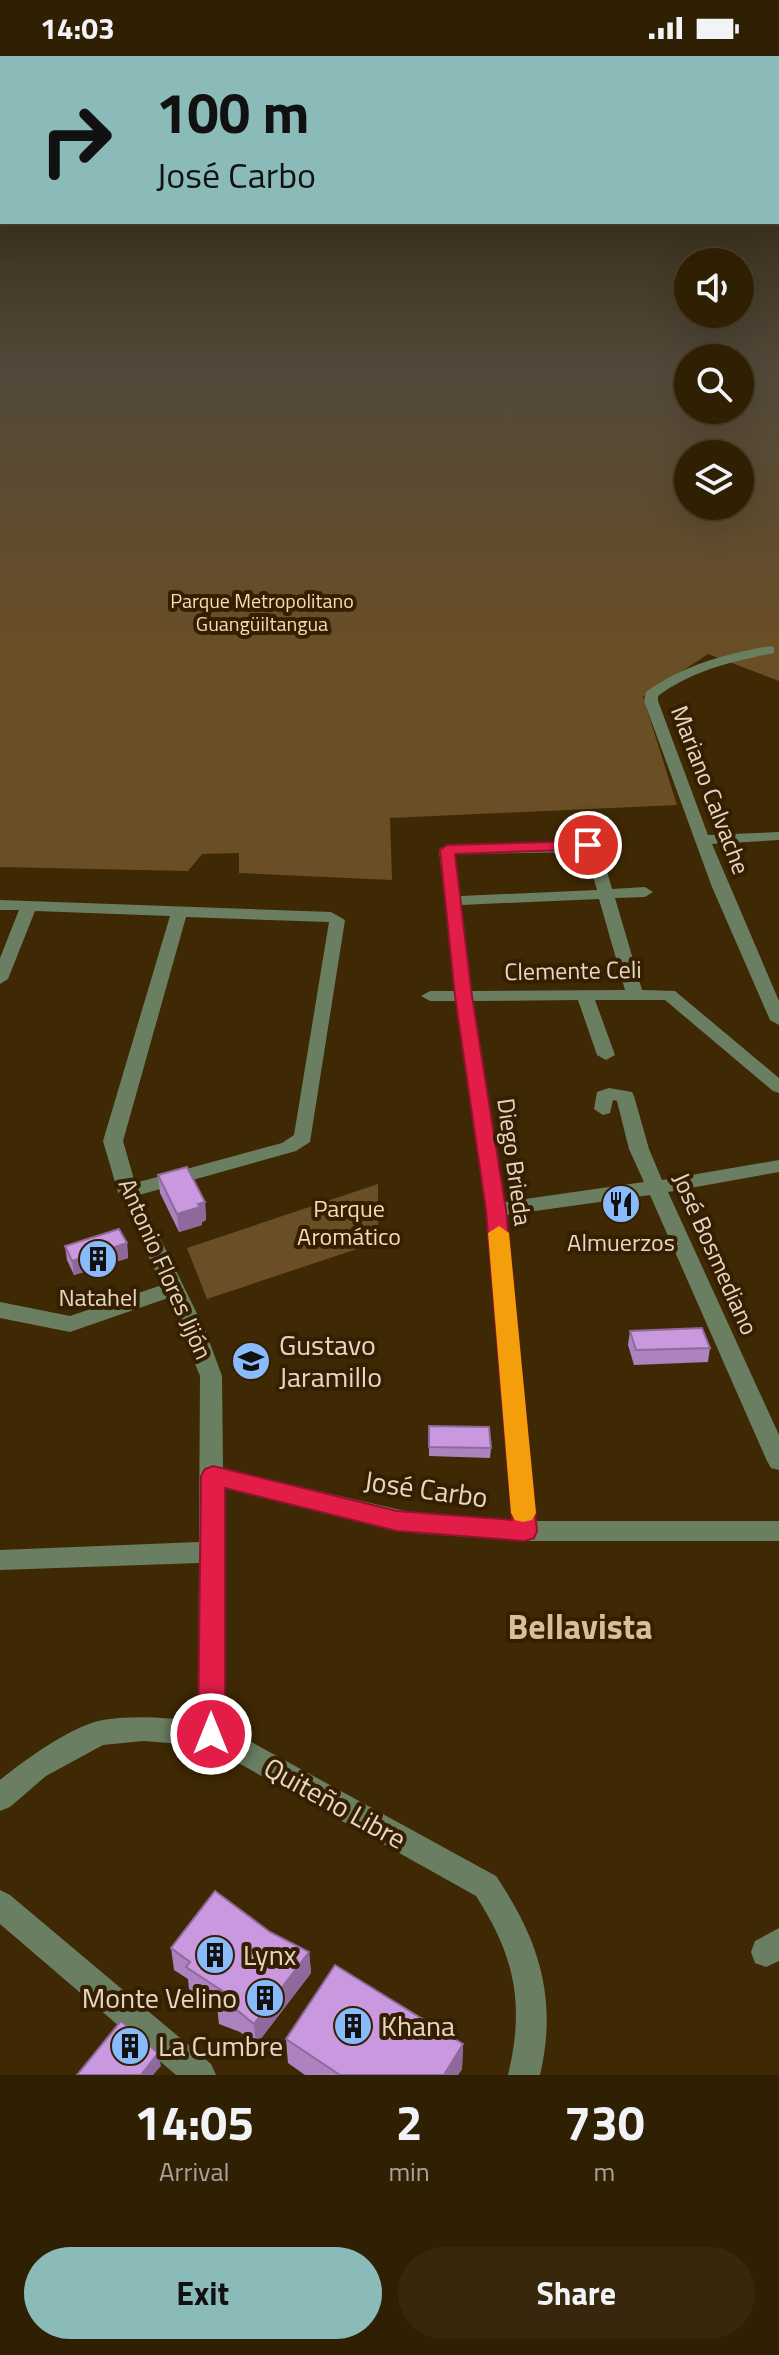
<!DOCTYPE html>
<html lang="en">
<head>
<meta charset="utf-8">
<style>
  :root { --surface:#2f1f03; --page:#37270d; --text:#f1f3f6; --muted:#a7a29a; --line:#4a3d25; --accent:#8bbbb9 }
  body { margin:0; font-family:"Titillium Web",sans-serif; background:var(--page); color:var(--text); height:100vh; display:flex; flex-direction:column; font-size:30px; white-space:nowrap }
  * { box-sizing:border-box; margin:0 }
  p { font-size:26px; color:var(--muted) }
  .icon { flex:none; width:44px; height:44px; fill:none; stroke:currentColor; stroke-width:2; stroke-linecap:round; stroke-linejoin:round }
  .map { position:relative; height:2019px; overflow:hidden }
  .drawer { display:flex; flex-direction:column; background:var(--surface); flex:1 }
  .drawer>* { flex:none }
  .top-card { position:absolute; left:0px; top:0px; width:780px; height:168px; box-shadow:0 8px 32px #0002,0 0 0 2px var(--line); background:#8bbbb9; color:#111; overflow:hidden }
  .fabs { position:absolute; left:674px; top:192px; display:grid; gap:16px }
  .fabs a { display:grid; place-items:center; width:80px; height:80px; border-radius:50%; background:var(--surface); box-shadow:0 8px 32px #0002,0 0 0 2px var(--line); font-size:40px }
  .pin { position:absolute; display:grid; place-items:center; width:68px; height:68px; color:#fff; margin:-34px; border:4px solid #fff; border-radius:50%; box-shadow:0 2px 8px #0007 }
  .me { position:absolute; width:88px; margin:-44px; rotate:0deg; stroke-linejoin:round; filter:drop-shadow(0 0 6px #0008) }
  .turn { display:flex; align-items:center; gap:28px; height:168px; padding:0 24px; font-size:36px }
  .turn .icon { width:104px; height:104px; stroke-width:2.5 }
  .turn b { display:block; font-size:56px; line-height:68px }
  .eta { display:flex; justify-content:space-evenly; align-items:center; height:136px; text-align:center }
  .eta b { font-size:48px; font-weight:700; line-height:56px }
  .action { display:flex; gap:16px; margin-top:auto; padding:16px 24px }
  .action a { flex:1; height:92px; border-radius:48px; background:var(--accent); color:#111; font-size:32px; font-weight:700; line-height:92px; text-align:center }
  .action a+a { background:var(--page); color:var(--text) }
  .status { display:flex; justify-content:space-between; align-items:center; height:56px; padding:0 40px; background:var(--surface); direction:ltr }
  .status svg { height:22px; fill:currentColor }
  .map>svg:first-child { display:block }
  .green { fill:#6a4e25; fill-rule:evenodd }
  .lines { fill:none; stroke-linecap:round; stroke-linejoin:round }
  .minor { fill:#6a7e61; fill-rule:evenodd }
  .wall { fill:#ad83bf }
  .shaded-wall { fill:#8d6a9b }
  .building { fill:#c998de; stroke:#8d6a9b; stroke-width:2 }
  .route { fill:#e11d48; stroke:#92132f; stroke-width:2 }
  .slow { fill:#f59e0b }
  .labels { text-anchor:middle; stroke-width:8; stroke-linejoin:round; paint-order:stroke }
  .far-park-label { font-size:20px; fill:#f5dbb6; stroke:#351f00 }
  .street-label { font-size:24px; fill:#e5d7c5; stroke:#351f00 }
  .park-label { font-size:24px; fill:#f5dbb6; stroke:#351f00 }
  .poi-label { font-size:24px; fill:#e5d7c5; stroke:#351f00 }
  .near-poi-label { font-size:28px; fill:#e5d7c5; stroke:#351f00; text-anchor:start }
  .near-street-label { font-size:28px; fill:#e5d7c5; stroke:#351f00 }
  .near-quarter-label { font-size:34px; font-weight:bold; fill:#dabe99; stroke:#351f00 }
</style>
</head>
<body>
<div class="status"><b>14:03</b><svg viewBox="0 0 49 12"><path d="M0 12V9h3v3zM5 12V6h3v6zM10 12V3h3v9zM15 12V0h3v12zM26 1h20v11H26zM47 4h2v5h-2z"/></svg></div>
<div class="map">
<svg width="779" height="2019" viewBox="0 0 779 2019">
  <rect width="100%" height="100%" fill="#3f2904"/>
  <g class="green">
    <path d="M0,315H688V354H740V315H779V625L708,598L643,641L677,749L390,762L392,824L239,817V797L202,798L188,815L0,811ZM688,398H740V450H688Z"/>
    <polygon points="378,1128 378,1186 207,1243 187,1192"/>
  </g>
  <g class="lines">
    <g class="minor">
      <path d="M770,590L774,591V597C731,606 694,614 658,640V645L708,779L779,776V784L712,788L779,945V969L770,964L712,831L644,645L646,636C684,609 725,598 770,590Z"/>
      <path d="M592,786L600,791L612,833L645,831L653,836L645,841L615,842L642,934L675,935L779,1022V1037L773,1035L665,944H595L615,999L606,1004L597,999L578,944L473,945L505,1146L644,1126L629,1093L617,1045L613,1044L610,1057L603,1059L594,1053L597,1036L609,1032L632,1036L634,1040L649,1093L662,1124L779,1104V1116L668,1136L779,1379V1414L771,1412L767,1405L650,1139L506,1159L536,1465H779V1485H525L414,1477L223,1432L224,1671L496,1820C539,1884 558,1942 540,2019H508C525,1949 515,1900 476,1840L208,1690L143,1685L103,1689L46,1720L10,1751L0,1755V1724C23,1705 73,1669 103,1664C135,1659 166,1662 198,1665L199,1507L0,1514V1494L199,1486L200,1320L168,1242L70,1276L0,1262V1246L70,1260L162,1229L118,1136L103,1085L170,860L35,855L8,923L0,928V902L19,854H0V844L331,856L345,864L310,1086L296,1095L139,1139L205,1274L222,1320L223,1413L414,1457L512,1464L486,1154L456,945H430L421,940L430,935H455L439,794L442,791ZM586,796L597,834L460,840L455,798ZM599,843L625,934L472,935L461,849ZM186,861L329,866L294,1079L282,1087L135,1127L123,1085Z"/>
      <polygon points="0,1834 10,1839 211,2008 216,2019 176,2019 0,1868"/>
      <polygon points="779,1872 779,1905 766,1911 755,1907 751,1896 755,1885"/>
    </g>
  </g>
  <g class="wall">
    <polygon points="158,1119 205,1146 206,1164 202,1166 202,1169 179,1176 160,1137"/>
    <polygon points="127,1187 128,1202 74,1219 67,1204 65,1190"/>
    <polygon points="630,1275 710,1292 708,1306 634,1309 628,1289"/>
    <polygon points="429,1370 491,1392 490,1402 429,1400"/>
    <polygon points="270,1876 309,1896 311,1917 256,1989 240,1976 219,1968 217,1950 189,1933 188,1923 174,1914 171,1892"/>
    <polygon points="286,1983 463,1988 462,2013 458,2019 305,2019 288,2007"/>
  </g>
  <g class="shaded-wall">
    <polygon points="205,1146 206,1164 202,1166 202,1169 179,1176 177,1158"/>
    <polygon points="127,1187 128,1202 74,1219 72,1205"/>
    <polygon points="309,1896 311,1917 256,1989 254,1968"/>
    <polygon points="463,1988 462,2013 458,2019 444,2019"/>
    <polygon points="158,1997 161,2010 153,2019 141,2019"/>
  </g>
  <g class="building">
    <polygon points="187,1111 205,1146 198,1148 200,1151 177,1158 158,1119"/>
    <polygon points="119,1173 127,1187 72,1205 65,1190"/>
    <polygon points="702,1272 710,1292 636,1294 630,1275"/>
    <polygon points="429,1370 489,1371 491,1392 429,1391"/>
    <polygon points="215,1835 270,1876 309,1896 254,1968 238,1955 216,1947 224,1936 186,1911 190,1906 171,1892"/>
    <polygon points="335,1909 463,1988 444,2019 340,2019 286,1983"/>
    <polygon points="121,1965 158,1997 141,2019 77,2019"/>
  </g>
  <linearGradient id="sky" x2="0" y2="1"><stop stop-color="#231702"/><stop offset="0.53" stop-color="#52493a"/><stop offset="1" stop-color="#52493a" stop-opacity="0"/></linearGradient>
  <rect width="779" height="598" fill="url(#sky)"/>
  <polygon class="route" points="588,785 593,786 593,793 455,798 472,940 506,1154 537,1475 534,1482 525,1485 397,1475 225,1432 225,1678 221,1687 211,1690 202,1687 198,1678 201,1420 205,1413 213,1410 397,1455 512,1464 486,1154 455,940 440,794 447,789"/>
  <polygon class="slow" points="499,1170 509,1177 536,1457 532,1464 523,1466 515,1464 511,1457 488,1177"/>
  <defs>
    <symbol id="restaurant-disc" viewBox="-11 -11 22 22"><circle r="9.5" fill="#89bafc" stroke="#351f00"/><path d="M-5-6h1v4h1v-4h1v4h1v-4h1v5L-1.5 .5V6h-2V.5L-5-1ZM5-6V6H3V1.5H1.5Q1.5-4 5-6Z" fill="#111"/></symbol>
    <symbol id="building-disc" viewBox="-11 -11 22 22"><circle r="9.5" fill="#89bafc" stroke="#351f00"/><path d="M-4-6H4V6H1V3H-1V6H-4ZM-2.5-4.3h1.7v1.8h-1.7ZM.8-4.3h1.7v1.8H.8ZM-2.5-1h1.7V.8h-1.7ZM.8-1h1.7V.8H.8Z" fill="#111"/></symbol>
    <symbol id="school-disc" viewBox="-11 -11 22 22"><circle r="9.5" fill="#89bafc" stroke="#351f00"/><path d="M0-5L7-2L0 1L-7-2ZM-4 1L0 2.5L4 1V4Q0 6-4 4Z" fill="#111"/></symbol>
  </defs>
  <g fill-rule="evenodd">
    <use href="#restaurant-disc" x="599" y="1126" width="44" height="44"/>
    <use href="#building-disc" x="76" y="1181" width="44" height="44"/>
    <use href="#school-disc" x="229" y="1283" width="44" height="44"/>
    <use href="#building-disc" x="193" y="1877" width="44" height="44"/>
    <use href="#building-disc" x="243" y="1920" width="44" height="44"/>
    <use href="#building-disc" x="331" y="1948" width="44" height="44"/>
    <use href="#building-disc" x="108" y="1968" width="44" height="44"/>
  </g>
  <g class="labels">
    <g class="far-park-label">
      <text x="262" y="552">Parque Metropolitano<tspan x="262" dy="23">Guangüiltangua</tspan></text>
    </g>
    <g class="street-label">
      <text transform="translate(710 734) rotate(69)" y="8">Mariano Calvache</text>
      <text transform="translate(573 915) rotate(-1)" y="8">Clemente Celi</text>
      <text transform="translate(514 1106) rotate(82)" y="8">Diego Brieda</text>
      <text transform="translate(715 1198) rotate(66)" y="8">José Bosmediano</text>
      <text transform="translate(165 1213) rotate(66)" y="8">Antonio Flores Jijón</text>
    </g>
    <g class="park-label">
      <text x="349" y="1161">Parque<tspan x="349" dy="28">Aromático</tspan></text>
    </g>
    <g class="poi-label">
      <text x="621" y="1195">Almuerzos</text>
      <text x="98" y="1250">Natahel</text>
    </g>
    <g class="near-poi-label">
      <text x="279" y="1299">Gustavo<tspan x="279" dy="32">Jaramillo</tspan></text>
      <text x="243" y="1909">Lynx</text>
      <text x="237" y="1952" text-anchor="end">Monte Velino</text>
      <text x="381" y="1980">Khana</text>
      <text x="158" y="2000">La Cumbre</text>
    </g>
    <g class="near-street-label">
      <text transform="translate(426 1433) rotate(8)" y="10">José Carbo</text>
      <text transform="translate(335 1747) rotate(29)" y="10">Quiteño Libre</text>
    </g>
    <g class="near-quarter-label">
      <text x="580" y="1583">Bellavista</text>
    </g>
  </g>
</svg>
<div class="fabs">
<a><svg class="icon" aria-label="sound" viewBox="0 0 24 24"><path d="M4 9h4l5-4v14l-5-4H4zM17 9q2 3 0 6"/></svg></a>
<a><svg class="icon" aria-label="search" viewBox="0 0 24 24"><circle cx="10" cy="10" r="6"/><path d="M15 15l6 6"/></svg></a>
<a><svg class="icon" aria-label="layers" viewBox="0 0 24 24"><path d="M12 4l9 5-9 5-9-5zM3 14l9 5 9-5"/></svg></a>
</div>
<div class="pin" style="left:588px;top:789px;background:#d93025"><svg class="icon" aria-label="arrive" viewBox="0 0 24 24"><path d="M6 21V4h12l-3 4 3 4H6"/></svg></div>
<svg class="me" style="left:211px;top:1678px" viewBox="-20 -20 40 40"><circle r="17" fill="#e11d48" stroke="#fff" stroke-width="3"/><path d="M0-11L8 9 0 5-8 9z" fill="#fff"/></svg>
<div class="top-card">
<div class="turn"><svg class="icon" aria-label="right" viewBox="0 0 24 24"><path d="M7 20v-9h11M14 6l5 5-5 5"/></svg><div><b>100 m</b>José Carbo</div></div>
</div>
</div>
<section class="drawer">
<div class="eta">
<div><b>14:05</b><p>Arrival</p></div>
<div><b>2</b><p>min</p></div>
<div><b>730</b><p>m</p></div>
</div>
<div class="action"><a>Exit</a><a>Share</a></div>
</section>
</body>
</html>
